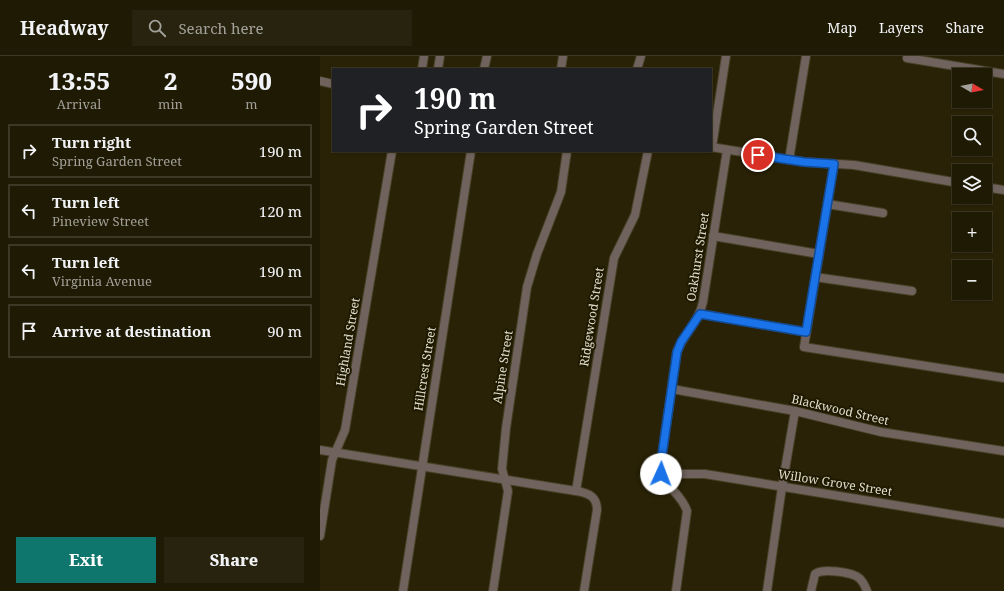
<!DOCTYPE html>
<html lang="en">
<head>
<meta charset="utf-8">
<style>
  :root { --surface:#1f1a04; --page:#27230e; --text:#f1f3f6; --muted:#a1a19a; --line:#3c3826; --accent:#0f766e }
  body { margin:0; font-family:"Noto Serif",serif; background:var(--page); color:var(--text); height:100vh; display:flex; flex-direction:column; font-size:15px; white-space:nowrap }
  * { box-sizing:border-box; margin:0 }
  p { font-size:13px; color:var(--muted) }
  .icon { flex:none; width:22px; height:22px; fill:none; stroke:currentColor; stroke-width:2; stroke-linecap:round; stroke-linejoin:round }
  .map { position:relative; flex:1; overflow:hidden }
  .side { display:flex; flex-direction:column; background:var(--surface); width:320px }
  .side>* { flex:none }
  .guide { position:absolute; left:12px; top:12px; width:380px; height:84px; border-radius:0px; box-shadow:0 1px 3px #0004,0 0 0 1px var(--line); background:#202124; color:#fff; overflow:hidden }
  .needle { width:26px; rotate:99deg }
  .buttons { position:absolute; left:632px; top:12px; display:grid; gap:8px }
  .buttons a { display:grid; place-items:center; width:40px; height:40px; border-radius:0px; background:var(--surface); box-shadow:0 1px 3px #0004,0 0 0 1px var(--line); font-size:20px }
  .pin { position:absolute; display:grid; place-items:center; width:34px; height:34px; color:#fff; margin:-17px; border:2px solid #fff; border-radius:50%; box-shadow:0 1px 4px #0007 }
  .me { position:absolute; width:44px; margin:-22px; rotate:2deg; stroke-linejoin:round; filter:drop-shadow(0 0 3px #0008) }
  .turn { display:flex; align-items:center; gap:14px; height:84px; padding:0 16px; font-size:18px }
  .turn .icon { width:52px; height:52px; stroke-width:2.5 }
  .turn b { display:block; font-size:28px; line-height:34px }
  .eta { display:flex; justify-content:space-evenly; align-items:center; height:68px; text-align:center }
  .eta b { font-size:24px; font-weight:800; line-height:28px }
  .primary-button { display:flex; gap:8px; margin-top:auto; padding:8px 16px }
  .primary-button a { flex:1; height:46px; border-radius:0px; background:var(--accent); color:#fff; font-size:16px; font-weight:800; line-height:46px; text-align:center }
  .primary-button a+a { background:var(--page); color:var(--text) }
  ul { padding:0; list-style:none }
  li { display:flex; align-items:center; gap:12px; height:54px; margin:0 8px 6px; padding:0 8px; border:2px solid var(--line); border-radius:0px }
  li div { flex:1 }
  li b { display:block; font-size:15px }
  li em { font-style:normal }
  header { display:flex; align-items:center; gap:24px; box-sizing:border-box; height:56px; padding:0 20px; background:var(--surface); border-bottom:1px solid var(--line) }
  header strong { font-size:19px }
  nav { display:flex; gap:22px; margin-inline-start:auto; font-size:14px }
  .search { width:280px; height:36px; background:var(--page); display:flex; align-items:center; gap:10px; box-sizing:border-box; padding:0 14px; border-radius:0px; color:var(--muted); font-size:15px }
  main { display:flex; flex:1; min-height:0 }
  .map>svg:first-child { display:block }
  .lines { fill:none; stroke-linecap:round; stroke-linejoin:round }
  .minor-casing { stroke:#464026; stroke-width:10 }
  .minor { stroke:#70625d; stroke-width:8 }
  .route-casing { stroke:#114b97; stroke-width:10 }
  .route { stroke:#1a73e8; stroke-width:7 }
  .labels { text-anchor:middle; stroke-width:4; stroke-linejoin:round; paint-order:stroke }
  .street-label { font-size:12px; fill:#e1decd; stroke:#1f1900 }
</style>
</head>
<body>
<header>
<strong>Headway</strong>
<div class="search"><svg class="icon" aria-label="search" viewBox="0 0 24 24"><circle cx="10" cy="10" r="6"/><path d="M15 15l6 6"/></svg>Search here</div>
<nav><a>Map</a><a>Layers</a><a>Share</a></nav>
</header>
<main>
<section class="side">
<div class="eta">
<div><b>13:55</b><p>Arrival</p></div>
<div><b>2</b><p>min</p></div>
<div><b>590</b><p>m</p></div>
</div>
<ul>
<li><svg class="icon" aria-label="right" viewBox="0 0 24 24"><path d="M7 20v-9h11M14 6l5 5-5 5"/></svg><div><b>Turn right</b><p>Spring Garden Street</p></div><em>190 m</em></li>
<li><svg class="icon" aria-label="left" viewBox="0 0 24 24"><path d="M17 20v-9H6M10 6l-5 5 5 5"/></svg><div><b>Turn left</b><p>Pineview Street</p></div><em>120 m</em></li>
<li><svg class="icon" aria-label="left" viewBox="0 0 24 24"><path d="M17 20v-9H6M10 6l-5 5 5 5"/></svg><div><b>Turn left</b><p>Virginia Avenue</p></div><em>190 m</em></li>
<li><svg class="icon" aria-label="arrive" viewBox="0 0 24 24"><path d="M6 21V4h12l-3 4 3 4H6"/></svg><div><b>Arrive at destination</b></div><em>90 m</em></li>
</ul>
<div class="primary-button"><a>Exit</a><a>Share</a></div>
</section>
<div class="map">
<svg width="684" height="535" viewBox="0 0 684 535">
  <rect width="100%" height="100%" fill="#292206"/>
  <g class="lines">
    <defs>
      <g id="minor">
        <polyline points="587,2 684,18"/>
        <polyline points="102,13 104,0"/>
        <polyline points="118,13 120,0"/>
        <polyline points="164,13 167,0"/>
        <polyline points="241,13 243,0"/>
        <polyline points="317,13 321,0"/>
        <polyline points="0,25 13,28"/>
        <polyline points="391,91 484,106 534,109 639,127"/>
        <polyline points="392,91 406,0"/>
        <polyline points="469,104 486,0"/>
        <polyline points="514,108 484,291 684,322"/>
        <polyline points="665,131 684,134"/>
        <polyline points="507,148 563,157"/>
        <polyline points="393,180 499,198"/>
        <polyline points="495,221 592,235"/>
        <polyline points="381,258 486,276"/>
        <polyline points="352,333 475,355 561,376 684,395"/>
        <path d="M0,394L256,435C268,437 277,440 277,454L264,535"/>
        <polyline points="341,418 385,418 684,467"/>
        <polyline points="256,435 294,202 315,159 328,95"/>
        <polyline points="0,480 12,404 25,374 72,95"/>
        <polyline points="83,535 151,95"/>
        <polyline points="173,535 188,435 182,413 186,372 207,231 217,198 241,136 247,95"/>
        <path d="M356,535L367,455C360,434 342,433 341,406L357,295C365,277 379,265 383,246L407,94"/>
        <polyline points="447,535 462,431 475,355"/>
        <path d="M491,535L495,518C502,512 532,516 539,522C543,525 545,530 547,535"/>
      </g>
    </defs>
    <use href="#minor" class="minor-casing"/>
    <use href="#minor" class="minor"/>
  </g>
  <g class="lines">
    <defs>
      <polyline id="route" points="341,418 341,406 357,296 361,286 380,258 486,276 514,108 484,106 438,99"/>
    </defs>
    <use href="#route" class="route-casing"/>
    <use href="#route" class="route"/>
  </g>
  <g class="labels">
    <g class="street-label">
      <text transform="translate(378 201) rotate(-81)" y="4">Oakhurst Street</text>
      <text transform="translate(272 261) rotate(-81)" y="4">Ridgewood Street</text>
      <text transform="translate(28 286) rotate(-80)" y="4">Highland Street</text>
      <text transform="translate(183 311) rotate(-81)" y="4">Alpine Street</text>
      <text transform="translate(105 313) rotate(-81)" y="4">Hillcrest Street</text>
      <text transform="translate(520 354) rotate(13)" y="4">Blackwood Street</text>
      <text transform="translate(515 427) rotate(9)" y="4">Willow Grove Street</text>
    </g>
  </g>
</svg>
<div class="buttons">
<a><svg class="needle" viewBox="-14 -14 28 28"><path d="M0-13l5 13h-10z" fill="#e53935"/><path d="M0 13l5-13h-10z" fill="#a1a19a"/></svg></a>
<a><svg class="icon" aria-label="search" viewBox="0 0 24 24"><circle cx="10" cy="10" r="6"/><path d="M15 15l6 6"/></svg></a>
<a><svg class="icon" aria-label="layers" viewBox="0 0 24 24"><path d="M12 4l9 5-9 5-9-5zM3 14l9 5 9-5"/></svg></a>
<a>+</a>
<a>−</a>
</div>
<div class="pin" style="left:438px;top:99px;background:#d93025"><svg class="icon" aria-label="arrive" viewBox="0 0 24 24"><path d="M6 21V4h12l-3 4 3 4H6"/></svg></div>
<svg class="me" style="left:341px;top:418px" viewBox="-20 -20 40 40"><circle r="19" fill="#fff"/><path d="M0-13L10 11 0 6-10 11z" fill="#1a73e8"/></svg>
<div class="guide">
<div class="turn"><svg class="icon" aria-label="right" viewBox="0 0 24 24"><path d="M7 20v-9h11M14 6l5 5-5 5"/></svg><div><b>190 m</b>Spring Garden Street</div></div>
</div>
</div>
</main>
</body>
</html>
